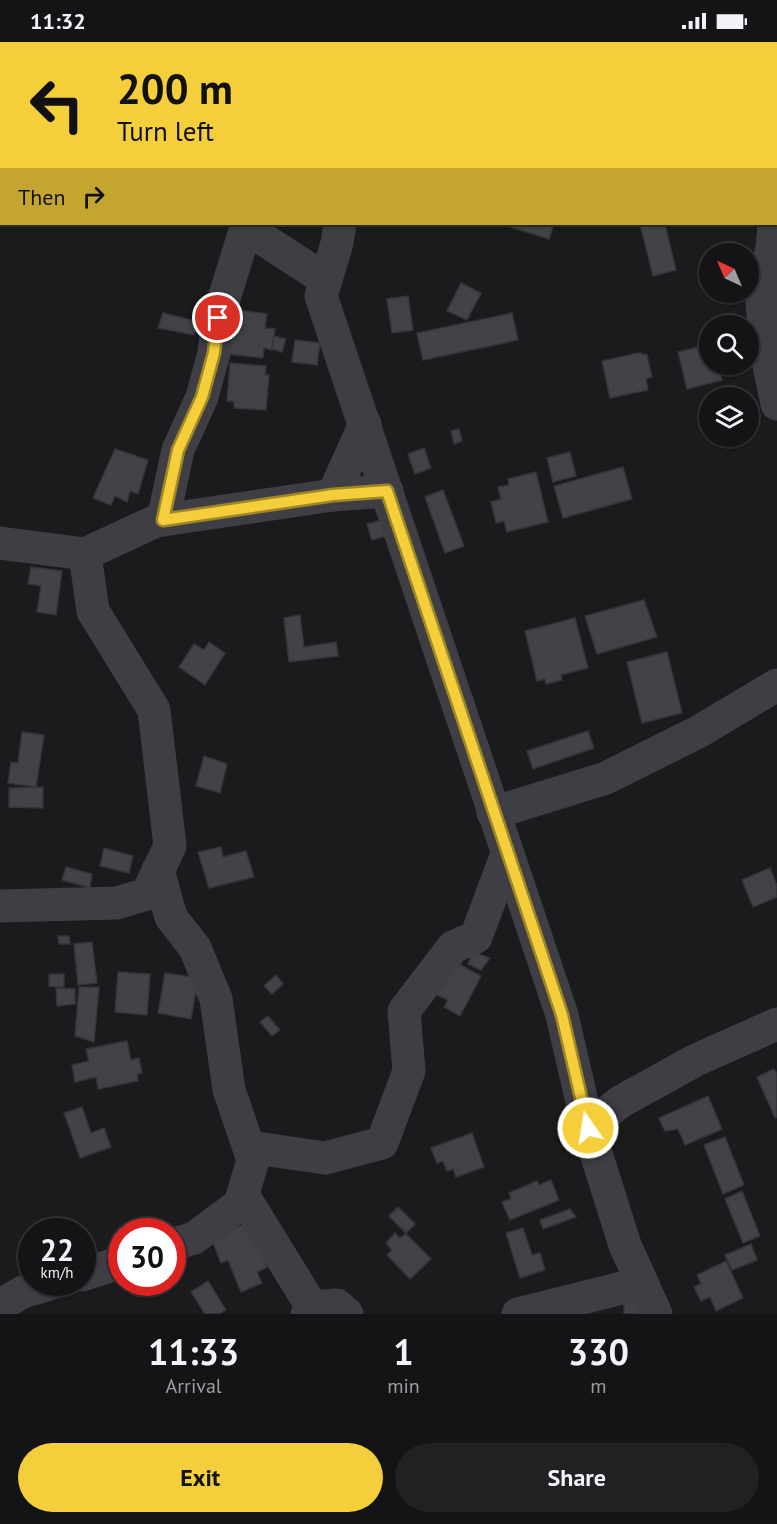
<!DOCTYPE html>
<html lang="en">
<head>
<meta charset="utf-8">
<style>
  :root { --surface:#141416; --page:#212123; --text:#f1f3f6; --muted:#9d9ea1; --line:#333335; --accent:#f5cf3b }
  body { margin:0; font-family:"PT Sans",sans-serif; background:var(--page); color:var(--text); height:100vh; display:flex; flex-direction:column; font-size:22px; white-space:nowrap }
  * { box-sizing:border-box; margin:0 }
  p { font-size:20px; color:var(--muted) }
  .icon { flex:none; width:33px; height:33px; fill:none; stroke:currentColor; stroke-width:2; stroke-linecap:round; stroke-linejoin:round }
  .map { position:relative; height:1272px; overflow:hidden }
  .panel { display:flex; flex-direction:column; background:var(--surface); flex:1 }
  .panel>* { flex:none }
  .top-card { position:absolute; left:0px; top:0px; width:777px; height:183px; box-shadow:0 2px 4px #0004,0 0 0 2px var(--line); background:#f5cf3b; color:#111; overflow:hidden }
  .needle { width:39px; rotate:316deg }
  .controls { position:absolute; left:699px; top:201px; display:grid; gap:12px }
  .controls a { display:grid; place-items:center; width:60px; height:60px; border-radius:50%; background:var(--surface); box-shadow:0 2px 4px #0004,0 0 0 2px var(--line); font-size:30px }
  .speed { position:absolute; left:18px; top:1176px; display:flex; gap:12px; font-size:30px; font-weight:700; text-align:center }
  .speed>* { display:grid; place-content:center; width:78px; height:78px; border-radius:50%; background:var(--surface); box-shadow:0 2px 4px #0004,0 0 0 2px var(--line); line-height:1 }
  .speed small { font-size:15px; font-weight:400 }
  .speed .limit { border:9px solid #d22; background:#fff; color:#111 }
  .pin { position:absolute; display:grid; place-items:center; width:51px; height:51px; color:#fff; margin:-26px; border:3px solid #fff; border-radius:50%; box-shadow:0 2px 6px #0007 }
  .me { position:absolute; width:66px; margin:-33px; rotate:347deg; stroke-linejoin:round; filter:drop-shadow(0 0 4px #0008) }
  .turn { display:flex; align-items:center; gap:21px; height:126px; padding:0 18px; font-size:27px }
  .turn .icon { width:78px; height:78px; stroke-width:2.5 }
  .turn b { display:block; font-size:42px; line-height:51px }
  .then { display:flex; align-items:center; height:57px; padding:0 18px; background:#0003; gap:12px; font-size:22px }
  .eta { display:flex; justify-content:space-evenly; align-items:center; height:102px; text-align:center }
  .eta b { font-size:36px; font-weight:800; line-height:42px }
  .primary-button { display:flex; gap:12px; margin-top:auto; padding:12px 18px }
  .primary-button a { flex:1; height:69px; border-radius:36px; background:var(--accent); color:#111; font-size:24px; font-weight:800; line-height:69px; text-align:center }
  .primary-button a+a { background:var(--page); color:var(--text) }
  .status { display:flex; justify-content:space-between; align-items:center; height:42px; padding:0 30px; background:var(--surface); direction:ltr }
  .status svg { height:16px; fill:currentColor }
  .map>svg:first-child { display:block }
  .building { fill:#424347; stroke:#353539; stroke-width:1.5 }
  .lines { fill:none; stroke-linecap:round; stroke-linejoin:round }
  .minor { stroke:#3e3e44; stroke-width:33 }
  .route-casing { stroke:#9f8726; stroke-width:15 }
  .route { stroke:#f5cf3b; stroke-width:10 }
</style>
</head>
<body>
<div class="status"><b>11:32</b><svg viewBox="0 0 49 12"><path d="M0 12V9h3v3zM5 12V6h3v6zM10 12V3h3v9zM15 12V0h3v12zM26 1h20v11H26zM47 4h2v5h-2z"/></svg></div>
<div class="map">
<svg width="777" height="1272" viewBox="0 0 777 1272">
  <rect width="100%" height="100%" fill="#1b1b1d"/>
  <g class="building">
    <polygon points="508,182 554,182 549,197 507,184"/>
    <polygon points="640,182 665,182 676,228 653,234"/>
    <polygon points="461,241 481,251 467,278 447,269"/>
    <polygon points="408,254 413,288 392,291 387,257"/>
    <polygon points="232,267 267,272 265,286 275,287 272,308 264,306 263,316 227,312"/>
    <polygon points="163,271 199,280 194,293 158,286"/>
    <polygon points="512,271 518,298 423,318 417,291"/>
    <polygon points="274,294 286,297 282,310 272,307"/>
    <polygon points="295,298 320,301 317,323 292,320"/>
    <polygon points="710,302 710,322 718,322 722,338 687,347 678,310"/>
    <polygon points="638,311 647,313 652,335 646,337 648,348 610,356 602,319"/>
    <polygon points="230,321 266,324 265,333 269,333 266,368 234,366 234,360 227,359"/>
    <polygon points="459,387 462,399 454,402 451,389"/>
    <polygon points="424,406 431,426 415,432 408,412"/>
    <polygon points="115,407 148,418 138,452 130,449 127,460 115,454 111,463 93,456"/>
    <polygon points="570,410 576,434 553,440 547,416"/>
    <polygon points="623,425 632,457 563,476 554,444"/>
    <polygon points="536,430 548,480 507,490 504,479 496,481 491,460 501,457 498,445 509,443 508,437"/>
    <polygon points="443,448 464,504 445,511 425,455"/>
    <polygon points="382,478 386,494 372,498 367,482"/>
    <polygon points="31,525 62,529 56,573 37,570 41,544 28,542"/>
    <polygon points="644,558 657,595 597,612 585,574"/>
    <polygon points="300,573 304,605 336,600 338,614 289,620 284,576"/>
    <polygon points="575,576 588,626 561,633 562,638 546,642 545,637 537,639 525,589"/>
    <polygon points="209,600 225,611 205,643 179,625 194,602 204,608"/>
    <polygon points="667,610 682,671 642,681 627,620"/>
    <polygon points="588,689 594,706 533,727 527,709"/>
    <polygon points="22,690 44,693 36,745 8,741 11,720 18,721"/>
    <polygon points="204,714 227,722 220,751 196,744"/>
    <polygon points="43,745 43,766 9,765 9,746"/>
    <polygon points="221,805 223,815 246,809 254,835 209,846 198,810"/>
    <polygon points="104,806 133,814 129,831 100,824"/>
    <polygon points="66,825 92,832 90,846 62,838"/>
    <polygon points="770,826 777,844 777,855 753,865 742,838"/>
    <polygon points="58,894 69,894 70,902 59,902"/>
    <polygon points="92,900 97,941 78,943 74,902"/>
    <polygon points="473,910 490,916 481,928 468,922"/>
    <polygon points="455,920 481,934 460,974 444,965 448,958 437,953"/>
    <polygon points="118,930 150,932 147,973 115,970"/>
    <polygon points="165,931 198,936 191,977 158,971"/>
    <polygon points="49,932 64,932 64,945 49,944"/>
    <polygon points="276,933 283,942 272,952 264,944"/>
    <polygon points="79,945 99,945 94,1000 75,994"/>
    <polygon points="56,946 75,947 75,962 57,964"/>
    <polygon points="268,974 280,988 272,994 260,980"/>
    <polygon points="127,999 131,1018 139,1016 142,1031 137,1032 138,1039 98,1047 96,1035 75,1040 72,1023 89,1019 86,1007"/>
    <polygon points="774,1027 777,1032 777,1075 775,1076 757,1035"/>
    <polygon points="708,1054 722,1087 685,1103 678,1087 665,1089 659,1076"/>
    <polygon points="82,1065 91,1091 104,1086 111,1105 80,1116 64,1071"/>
    <polygon points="472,1091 484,1125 456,1135 453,1127 447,1129 443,1119 437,1121 431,1106"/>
    <polygon points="725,1095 744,1143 723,1152 704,1103"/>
    <polygon points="551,1138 559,1158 510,1178 502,1160 511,1157 509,1151 537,1139 539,1143"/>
    <polygon points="742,1149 760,1194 743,1201 725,1157"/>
    <polygon points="398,1165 415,1182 406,1191 389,1174"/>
    <polygon points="570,1167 576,1175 543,1187 540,1178"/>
    <polygon points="249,1180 267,1225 257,1230 262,1241 241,1250 228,1218 221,1221 211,1196"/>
    <polygon points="523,1186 532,1213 540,1211 545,1228 520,1236 506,1191"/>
    <polygon points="395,1191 400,1196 406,1192 431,1217 410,1237 387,1213 392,1208 386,1201"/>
    <polygon points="751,1202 757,1218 732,1228 725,1213"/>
    <polygon points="726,1219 743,1256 716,1269 710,1255 701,1259 694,1245 701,1242 697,1233"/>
    <polygon points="208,1239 226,1268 219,1272 205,1272 191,1250"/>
    <polygon points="636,1258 642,1272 624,1272 624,1262"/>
  </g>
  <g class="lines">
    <g class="minor">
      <polyline points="369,2 369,0"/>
      <polyline points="0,38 2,38"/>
      <polyline points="776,153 777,154"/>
      <polyline points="249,182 260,195 326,238"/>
      <polyline points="340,182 337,201 321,254 562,973 588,1086"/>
      <polyline points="774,182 772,206 761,249 766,309 777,362"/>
      <polyline points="333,453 365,382"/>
      <polyline points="163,478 178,408 202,355 214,311 218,276 247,182"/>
      <polyline points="0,501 85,512 156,479 333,453 387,449"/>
      <polyline points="493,771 606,736 698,690 777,643"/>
      <polyline points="158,828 171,875 195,906 216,957 229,1048 253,1118 240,1162 194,1196 172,1203"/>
      <polyline points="0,864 117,861 147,852 170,804 154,668 93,569 85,512"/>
      <polyline points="249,1105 325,1116 382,1101 409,1029 404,969 453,905 476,895 507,812"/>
      <polyline points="243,1153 312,1265"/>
      <polyline points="82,1233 122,1220"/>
      <polyline points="0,1263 23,1250 56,1240"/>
      <polyline points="307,1272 312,1265 337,1263 347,1272"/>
      <polyline points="518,1272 642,1241"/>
      <polyline points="656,1272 625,1203 588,1086 620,1060 696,1018 777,982"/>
    </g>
  </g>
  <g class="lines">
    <defs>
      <polyline id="route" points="218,276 214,311 202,355 178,408 163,478 333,453 387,449 562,973 588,1086"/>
    </defs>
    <use href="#route" class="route-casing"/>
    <use href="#route" class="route"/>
  </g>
</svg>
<div class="controls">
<a><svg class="needle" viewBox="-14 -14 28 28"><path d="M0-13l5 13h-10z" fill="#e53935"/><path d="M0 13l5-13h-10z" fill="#9d9ea1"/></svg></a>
<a><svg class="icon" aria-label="search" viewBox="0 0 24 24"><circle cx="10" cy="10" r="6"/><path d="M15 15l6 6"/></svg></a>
<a><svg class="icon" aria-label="layers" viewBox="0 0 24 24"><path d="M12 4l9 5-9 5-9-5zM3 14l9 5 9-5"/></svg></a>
</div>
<div class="speed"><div>22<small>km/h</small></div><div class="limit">30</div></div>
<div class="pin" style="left:218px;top:276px;background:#d93025"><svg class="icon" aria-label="arrive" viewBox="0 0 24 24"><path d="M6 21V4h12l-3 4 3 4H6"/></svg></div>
<svg class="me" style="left:588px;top:1086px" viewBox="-20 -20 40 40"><circle r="17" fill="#f5cf3b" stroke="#fff" stroke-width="3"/><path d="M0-11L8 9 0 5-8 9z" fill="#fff"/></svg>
<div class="top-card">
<div class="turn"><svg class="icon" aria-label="left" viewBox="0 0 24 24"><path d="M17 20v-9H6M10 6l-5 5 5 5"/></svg><div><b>200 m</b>Turn left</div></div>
<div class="then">Then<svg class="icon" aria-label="right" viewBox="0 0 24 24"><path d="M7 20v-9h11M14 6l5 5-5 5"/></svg></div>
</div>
</div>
<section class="panel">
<div class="eta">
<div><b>11:33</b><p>Arrival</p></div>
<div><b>1</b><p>min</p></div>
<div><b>330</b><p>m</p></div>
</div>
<div class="primary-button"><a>Exit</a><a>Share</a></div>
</section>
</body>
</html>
